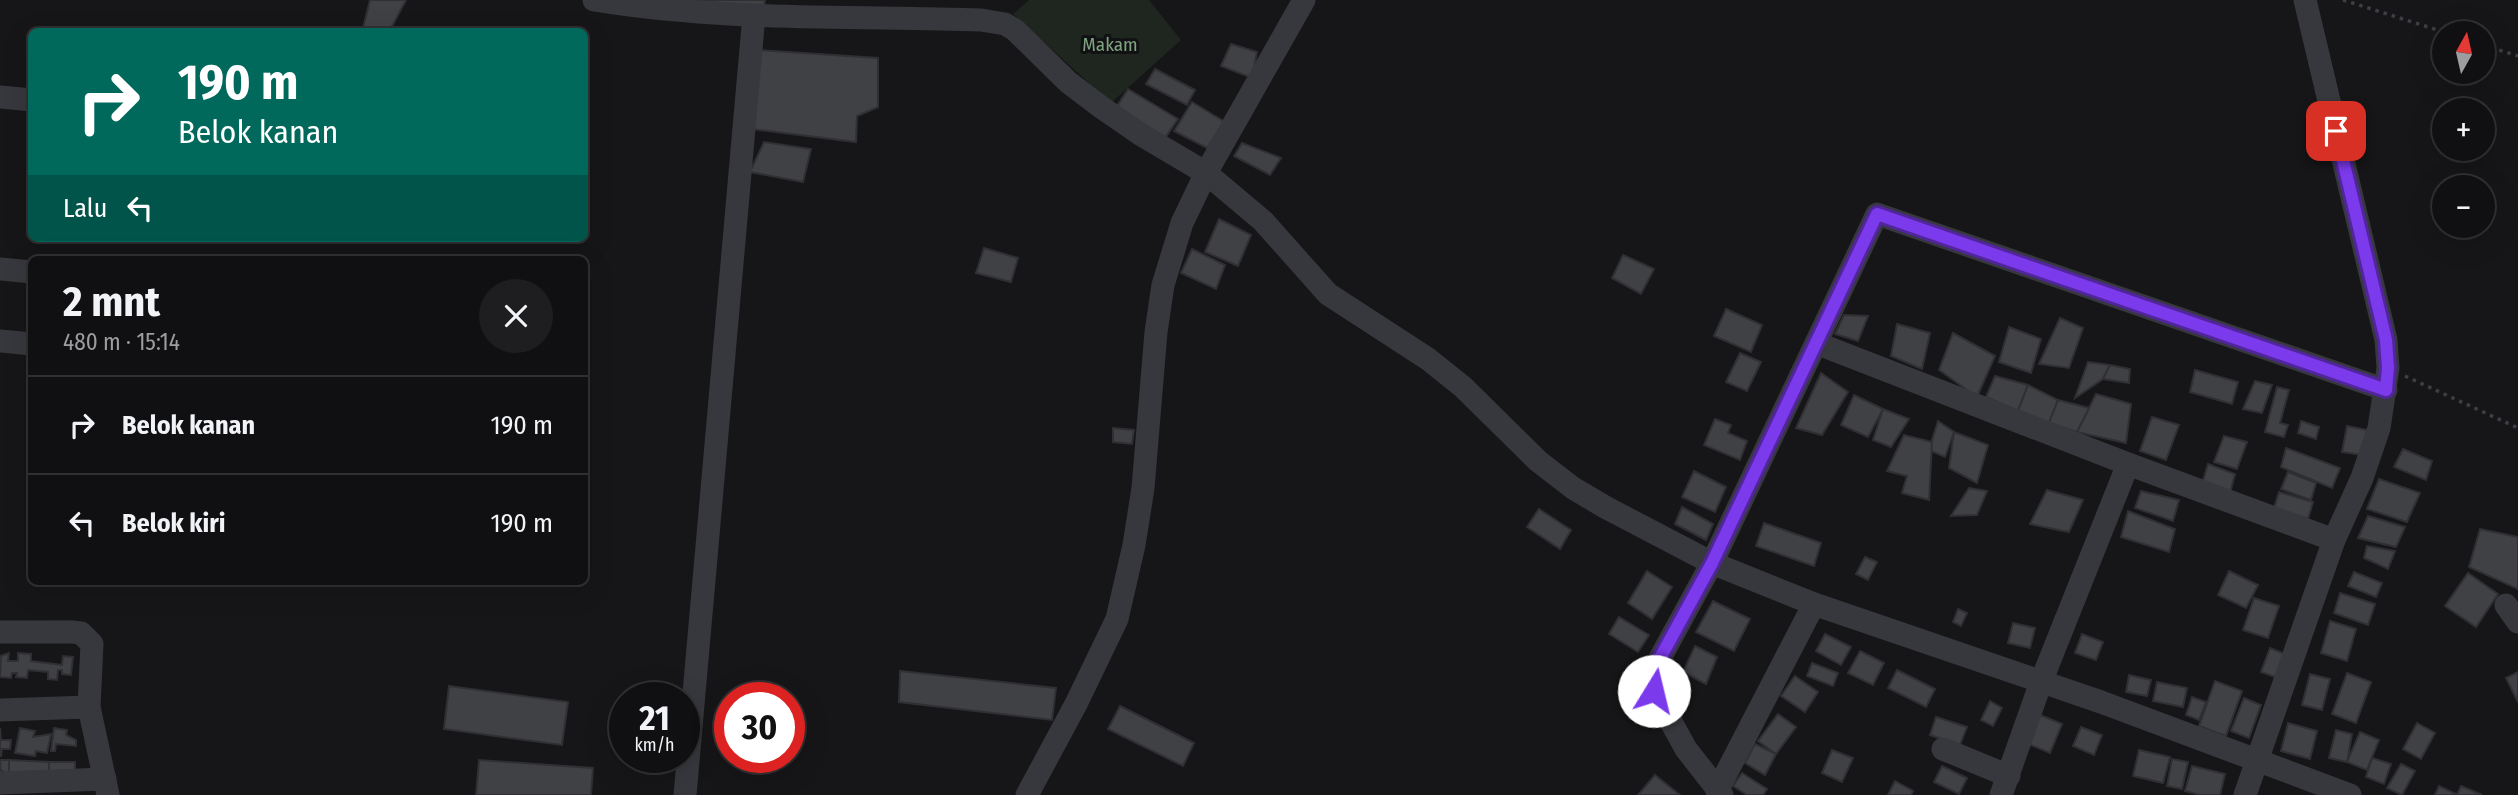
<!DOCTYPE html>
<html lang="id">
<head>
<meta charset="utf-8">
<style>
  :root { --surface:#101012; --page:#1e1e20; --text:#f1f3f6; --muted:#9c9d9f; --line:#303032 }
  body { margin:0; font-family:"Fira Sans Condensed",sans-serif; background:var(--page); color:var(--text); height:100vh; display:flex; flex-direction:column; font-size:26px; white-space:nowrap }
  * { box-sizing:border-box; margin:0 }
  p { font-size:23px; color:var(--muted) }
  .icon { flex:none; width:38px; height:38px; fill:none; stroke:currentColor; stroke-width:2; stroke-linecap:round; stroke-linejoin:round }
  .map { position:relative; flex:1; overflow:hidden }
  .panel { position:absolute; left:28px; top:256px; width:560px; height:329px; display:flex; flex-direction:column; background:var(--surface); border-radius:10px; box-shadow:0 7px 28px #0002,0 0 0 2px var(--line) }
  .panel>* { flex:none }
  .guide { position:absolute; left:28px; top:28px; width:560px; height:214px; border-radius:10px; box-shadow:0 7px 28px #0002,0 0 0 2px var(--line); background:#00695c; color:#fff; overflow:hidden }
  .needle { width:46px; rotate:8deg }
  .controls { position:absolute; left:2432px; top:21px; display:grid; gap:14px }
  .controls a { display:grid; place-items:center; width:63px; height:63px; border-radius:50%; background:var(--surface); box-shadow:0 7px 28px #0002,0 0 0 2px var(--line); font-size:35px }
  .speed { position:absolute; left:609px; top:682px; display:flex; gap:14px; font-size:35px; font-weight:700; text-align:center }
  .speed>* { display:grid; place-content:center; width:91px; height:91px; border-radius:50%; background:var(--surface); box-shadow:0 7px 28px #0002,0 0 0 2px var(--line); line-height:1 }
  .speed small { font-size:18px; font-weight:400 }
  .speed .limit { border:10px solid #d22; background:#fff; color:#111 }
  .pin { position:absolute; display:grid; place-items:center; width:60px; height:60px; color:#fff; margin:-30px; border-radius:14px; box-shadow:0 4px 10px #0006 }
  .me { position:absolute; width:77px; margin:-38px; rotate:9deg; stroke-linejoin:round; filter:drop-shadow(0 0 5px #0008) }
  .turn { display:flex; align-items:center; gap:24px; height:147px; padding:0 35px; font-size:32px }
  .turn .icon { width:91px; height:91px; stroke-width:2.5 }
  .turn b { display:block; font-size:49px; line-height:60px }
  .then { display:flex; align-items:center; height:66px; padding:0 35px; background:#0003; gap:14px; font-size:26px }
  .round { display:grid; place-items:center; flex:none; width:74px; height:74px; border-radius:37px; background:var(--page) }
  .overview { display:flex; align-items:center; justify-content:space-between; height:119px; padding:0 35px }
  h1 { font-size:42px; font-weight:700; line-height:52px }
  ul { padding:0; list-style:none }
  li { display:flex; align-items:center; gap:21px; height:98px; padding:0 35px; border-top:2px solid var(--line) }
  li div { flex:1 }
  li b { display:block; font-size:26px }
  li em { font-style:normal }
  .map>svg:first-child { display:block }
  .green { fill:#1e261f }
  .building { fill:#404145; stroke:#303034; stroke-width:2 }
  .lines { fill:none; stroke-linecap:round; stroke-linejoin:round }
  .path { stroke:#3d3f44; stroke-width:3.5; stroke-dasharray:3.5 5; stroke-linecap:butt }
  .minor { stroke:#37383d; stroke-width:23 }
  .route-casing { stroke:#51269a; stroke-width:18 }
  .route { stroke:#7c3aed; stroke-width:12 }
  .labels { text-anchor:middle; stroke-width:6; stroke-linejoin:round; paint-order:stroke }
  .park-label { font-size:19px; fill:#7fa381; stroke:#111113 }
</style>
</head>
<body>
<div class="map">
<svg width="2518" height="795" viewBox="0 0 2518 795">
  <rect width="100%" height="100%" fill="#161618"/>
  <polygon class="green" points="1029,0 1149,0 1181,40 1111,103 1013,14"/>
  <g class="building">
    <polygon points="370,0 406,0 389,32 362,32"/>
    <polygon points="673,0 765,0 764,6"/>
    <polygon points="1231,44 1257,52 1252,78 1221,66"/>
    <polygon points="759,50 878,58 878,107 857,116 856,142 751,129"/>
    <polygon points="1155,69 1195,90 1187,105 1146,84"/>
    <polygon points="1128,89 1178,119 1163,141 1115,109"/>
    <polygon points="1192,102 1225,122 1207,148 1174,131"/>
    <polygon points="764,142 811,149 803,182 750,172"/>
    <polygon points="1242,143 1281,158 1270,175 1234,156"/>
    <polygon points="1219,219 1251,235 1238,266 1205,252"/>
    <polygon points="984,248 1018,258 1011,282 976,273"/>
    <polygon points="1192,249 1225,265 1216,289 1181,273"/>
    <polygon points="1623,255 1654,269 1641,294 1612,278"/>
    <polygon points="1726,309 1762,325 1751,352 1714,336"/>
    <polygon points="1844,315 1868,316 1858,341 1835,334"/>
    <polygon points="2060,318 2083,328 2069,368 2039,364"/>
    <polygon points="1897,324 1930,333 1922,369 1891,356"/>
    <polygon points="2009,327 2041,339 2031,373 1999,362"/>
    <polygon points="1953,333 1995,356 1977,397 1939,370"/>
    <polygon points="1740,353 1761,362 1747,391 1726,382"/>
    <polygon points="2088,362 2110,365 2103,379 2075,398"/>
    <polygon points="2110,365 2130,369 2129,383 2103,379"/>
    <polygon points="2195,370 2238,382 2232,404 2190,392"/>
    <polygon points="1821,373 1848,392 1822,435 1796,428"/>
    <polygon points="1995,376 2028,385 2018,411 1986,397"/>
    <polygon points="2255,381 2272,385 2262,413 2243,409"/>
    <polygon points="2028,385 2058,400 2049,423 2018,411"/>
    <polygon points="2277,387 2289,390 2280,423 2288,425 2284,437 2265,432"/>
    <polygon points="2096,394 2131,404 2126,443 2077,432"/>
    <polygon points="1854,395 1883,409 1868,437 1841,425"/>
    <polygon points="2058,400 2089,408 2077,432 2049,423"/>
    <polygon points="1883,409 1909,419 1891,447 1873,440"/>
    <polygon points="2152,417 2179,425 2166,460 2140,451"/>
    <polygon points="1715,419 1731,425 1728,433 1747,441 1740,460 1704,445"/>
    <polygon points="1938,421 1954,432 1945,457 1929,450"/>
    <polygon points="2301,421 2319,427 2316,439 2298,433"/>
    <polygon points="2347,426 2367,430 2363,455 2342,452"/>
    <polygon points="1113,428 1134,430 1132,444 1113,442"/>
    <polygon points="1954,432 1988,445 1977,483 1949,468"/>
    <polygon points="1904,435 1932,442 1929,500 1902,493 1907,476 1887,471"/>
    <polygon points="2224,436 2247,442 2237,469 2214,462"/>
    <polygon points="2286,448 2340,468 2332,488 2281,467"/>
    <polygon points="2403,449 2432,461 2426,480 2394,467"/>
    <polygon points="2208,464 2235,474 2230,493 2202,484"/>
    <polygon points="1694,471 1726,487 1715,512 1682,497"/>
    <polygon points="2288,472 2316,483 2311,500 2281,489"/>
    <polygon points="2379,479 2420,493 2407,522 2367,509"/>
    <polygon points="1969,488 1987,491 1977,515 1951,516"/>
    <polygon points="2047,490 2083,500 2069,532 2030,524"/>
    <polygon points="2141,491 2179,500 2173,521 2135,508"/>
    <polygon points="2279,492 2313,502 2308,519 2274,508"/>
    <polygon points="1682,507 1713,524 1706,540 1675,524"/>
    <polygon points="1539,509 1571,530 1560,549 1527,527"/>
    <polygon points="2128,511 2175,529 2169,552 2121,537"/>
    <polygon points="2368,516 2405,527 2396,547 2358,538"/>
    <polygon points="1764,523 1821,543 1814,566 1756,546"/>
    <polygon points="2480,529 2518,537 2518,589 2469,567"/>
    <polygon points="2367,546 2395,551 2388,569 2364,558"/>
    <polygon points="1865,557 1877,562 1868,580 1856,574"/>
    <polygon points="1647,571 1672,587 1652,619 1628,603"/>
    <polygon points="2229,571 2258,585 2246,608 2218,595"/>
    <polygon points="2354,572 2382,583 2376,597 2348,586"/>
    <polygon points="2468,573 2498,594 2476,627 2445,606"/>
    <polygon points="2340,593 2375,604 2368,625 2334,613"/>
    <polygon points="2254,598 2279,606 2268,638 2243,630"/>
    <polygon points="1713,601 1750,619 1734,651 1696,632"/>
    <polygon points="1958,609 1967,613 1961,626 1953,622"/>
    <polygon points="1619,617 1649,635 1638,652 1609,634"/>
    <polygon points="2330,621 2356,629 2347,661 2321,653"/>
    <polygon points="2013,623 2035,628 2030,648 2008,643"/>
    <polygon points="1825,634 1851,647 1841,665 1816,651"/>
    <polygon points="2082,634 2103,642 2096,660 2075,653"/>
    <polygon points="1695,646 1717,657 1706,684 1683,672"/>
    <polygon points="2270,648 2287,655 2278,678 2261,672"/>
    <polygon points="1860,651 1884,663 1873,685 1848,673"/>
    <polygon points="9,653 8,661 18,661 18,653 31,654 31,661 62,665 63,656 73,657 71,675 62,674 62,670 58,670 57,680 48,679 48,672 28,670 27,678 16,677 17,673 12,673 11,678 0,677 1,656"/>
    <polygon points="1812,663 1838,673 1833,686 1807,676"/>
    <polygon points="1897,670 1935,689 1926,707 1888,688"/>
    <polygon points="900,671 1056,688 1052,720 899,702"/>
    <polygon points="2518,672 2518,702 2506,678"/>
    <polygon points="2347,673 2371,682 2356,723 2332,714"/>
    <polygon points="2310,674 2330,679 2322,710 2302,705"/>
    <polygon points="2129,675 2151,680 2147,696 2126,692"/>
    <polygon points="1795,676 1818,692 1805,712 1781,696"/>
    <polygon points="2215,681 2242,691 2226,736 2199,726"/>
    <polygon points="2157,682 2187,688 2183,707 2153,701"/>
    <polygon points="449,686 568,702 562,745 444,729"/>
    <polygon points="2192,697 2206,702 2199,720 2186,715"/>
    <polygon points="2244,698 2261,705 2249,738 2231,731"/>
    <polygon points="1990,701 2002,708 1993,726 1981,720"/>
    <polygon points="1120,706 1194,743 1183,766 1108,729"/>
    <polygon points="1778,714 1796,727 1776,754 1758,741"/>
    <polygon points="2038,714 2062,724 2050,753 2026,743"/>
    <polygon points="1936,717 1967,727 1960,745 1930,735"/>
    <polygon points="2288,723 2317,731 2310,759 2281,751"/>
    <polygon points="2417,723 2435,733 2421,759 2403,749"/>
    <polygon points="2081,727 2102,735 2094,755 2073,746"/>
    <polygon points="0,728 1,740 11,740 10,749 2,749 1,756 0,756"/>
    <polygon points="20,728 35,731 33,737 51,734 47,753 36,751 35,756 15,753"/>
    <polygon points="54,728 67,730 66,735 76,740 76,746 56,744 55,751 51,751"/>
    <polygon points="2336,730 2352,734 2347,762 2329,758"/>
    <polygon points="2360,732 2379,740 2367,770 2347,762"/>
    <polygon points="1755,744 1776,754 1765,775 1745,763"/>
    <polygon points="1832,750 1853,758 1842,782 1822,773"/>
    <polygon points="2139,750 2170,757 2163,783 2133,776"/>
    <polygon points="2372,758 2391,764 2384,784 2366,777"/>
    <polygon points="2172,759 2188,762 2182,789 2167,786"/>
    <polygon points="0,760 9,760 9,775 2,771 1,777"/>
    <polygon points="9,760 49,762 49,771 9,775"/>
    <polygon points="479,760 593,768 591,795 476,795"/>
    <polygon points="49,762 75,762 75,772 49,778"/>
    <polygon points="2401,764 2415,771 2402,795 2387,788"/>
    <polygon points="1942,766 1967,778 1959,794 1934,782"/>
    <polygon points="2192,766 2225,774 2220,795 2200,795 2185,791"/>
    <polygon points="1742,773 1767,789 1763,795 1747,795 1733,786"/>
    <polygon points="1655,775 1680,795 1638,795"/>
    <polygon points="1895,781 1913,791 1911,795 1888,795"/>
    <polygon points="2439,786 2456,794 2455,795 2435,795"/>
    <polygon points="2461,786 2482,795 2457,795"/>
  </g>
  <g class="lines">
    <g class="path">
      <polyline points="2343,0 2447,33"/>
      <polyline points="2483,45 2518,56"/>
      <polyline points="2405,376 2518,428"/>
    </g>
    <g class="minor">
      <path d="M594,0C722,21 852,16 981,20L1005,24L1015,30L1068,82L1101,107L1140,134L1206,173L1263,221L1328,294L1428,359L1463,387L1538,461L1573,488L1605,507L1712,563L1814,604L2101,702L2350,795"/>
      <polyline points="0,97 32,100"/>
      <polyline points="0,269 32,272"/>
      <polyline points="0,341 32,344"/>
      <polyline points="1816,343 2128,464 2334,540"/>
      <polyline points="2506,605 2518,622"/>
      <polyline points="0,632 72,632 81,633 92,644 89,707 108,795"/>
      <polyline points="0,710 89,707"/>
      <polyline points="1943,749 2009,776"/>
      <polyline points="0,783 105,779"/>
      <polyline points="1717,791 1814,604"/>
      <polyline points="685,795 754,15"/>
      <polyline points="1027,795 1076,704 1117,619 1134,545 1143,488 1156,332 1163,285 1182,223 1206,173 1304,0"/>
      <polyline points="1722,795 1686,749 1654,691 1652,682 1653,671 1712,563 1877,214 2386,390"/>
      <polyline points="2001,795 2041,682 2128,464"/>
      <polyline points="2245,795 2334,540 2362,478 2379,428 2388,368 2386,340 2305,0"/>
    </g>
  </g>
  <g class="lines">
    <defs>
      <polyline id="route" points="1654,691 1652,682 1653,671 1712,563 1877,214 2386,390 2388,368 2386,340 2336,131"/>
    </defs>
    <use href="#route" class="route-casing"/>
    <use href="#route" class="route"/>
  </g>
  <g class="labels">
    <g class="park-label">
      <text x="1110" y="51">Makam</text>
    </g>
  </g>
</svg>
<div class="controls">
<a><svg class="needle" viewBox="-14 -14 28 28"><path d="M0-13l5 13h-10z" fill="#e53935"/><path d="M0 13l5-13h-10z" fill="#9c9d9f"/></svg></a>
<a>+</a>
<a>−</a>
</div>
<div class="speed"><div>21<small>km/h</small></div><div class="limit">30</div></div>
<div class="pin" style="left:2336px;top:131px;background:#d93025"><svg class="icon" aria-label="arrive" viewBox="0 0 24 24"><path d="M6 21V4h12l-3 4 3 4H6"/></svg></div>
<svg class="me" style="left:1654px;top:691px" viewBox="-20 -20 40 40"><circle r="19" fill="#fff"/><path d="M0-13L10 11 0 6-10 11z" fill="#7c3aed"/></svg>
<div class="guide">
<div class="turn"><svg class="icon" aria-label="right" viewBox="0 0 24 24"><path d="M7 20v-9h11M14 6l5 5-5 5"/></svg><div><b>190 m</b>Belok kanan</div></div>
<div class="then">Lalu<svg class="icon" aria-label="left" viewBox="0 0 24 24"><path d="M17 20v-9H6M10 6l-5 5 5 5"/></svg></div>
</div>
<section class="panel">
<div class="overview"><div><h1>2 mnt</h1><p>480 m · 15:14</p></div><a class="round"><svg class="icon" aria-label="close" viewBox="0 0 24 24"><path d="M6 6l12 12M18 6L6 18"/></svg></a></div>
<ul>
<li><svg class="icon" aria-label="right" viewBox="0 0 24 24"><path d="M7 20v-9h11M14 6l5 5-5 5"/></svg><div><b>Belok kanan</b></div><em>190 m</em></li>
<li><svg class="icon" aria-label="left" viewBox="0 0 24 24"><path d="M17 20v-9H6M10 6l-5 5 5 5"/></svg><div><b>Belok kiri</b></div><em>190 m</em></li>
</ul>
</section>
</div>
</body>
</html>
